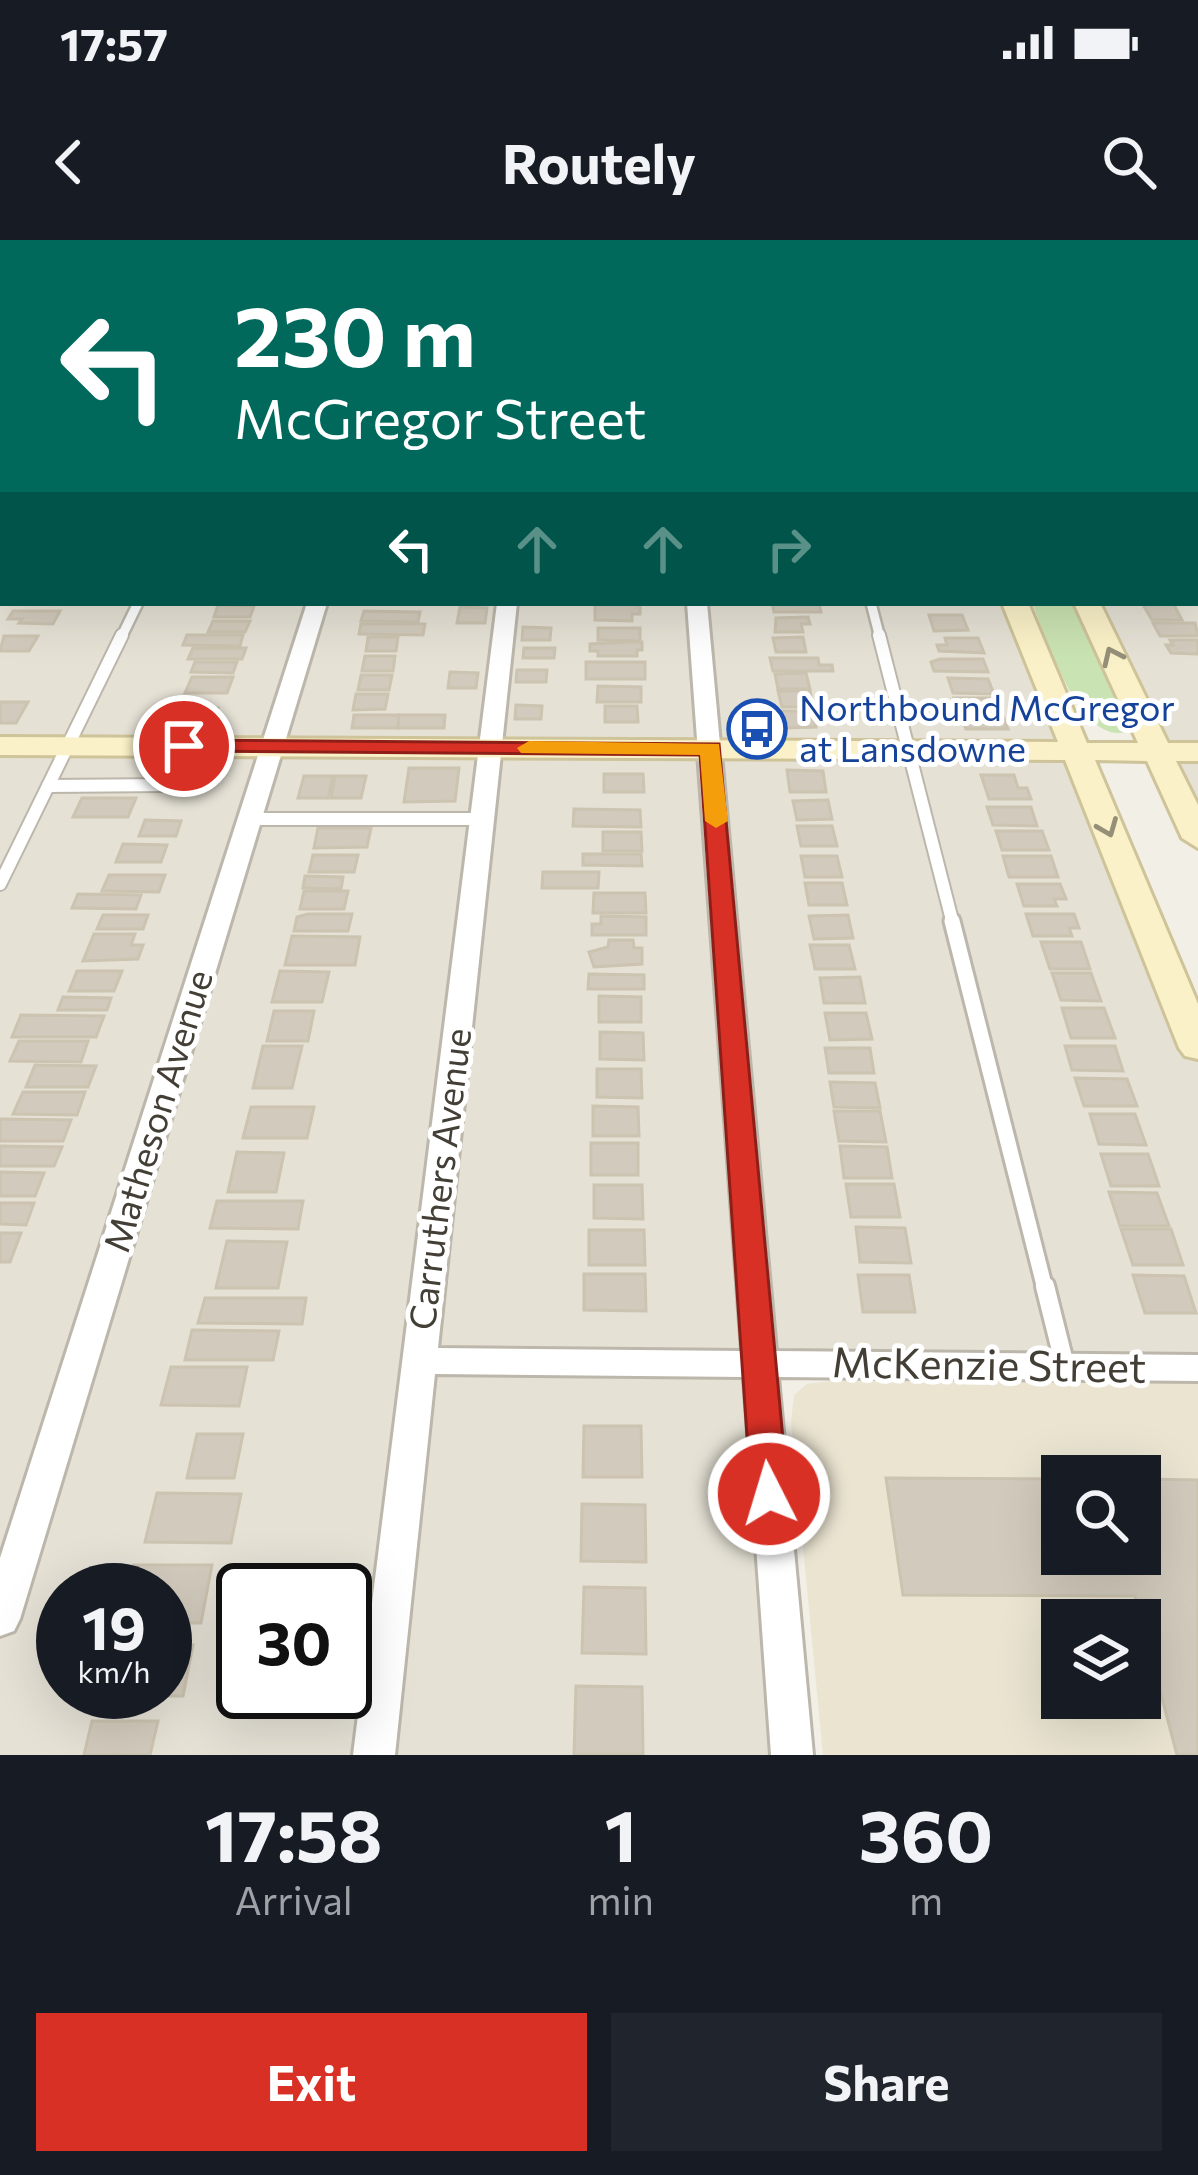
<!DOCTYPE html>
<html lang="en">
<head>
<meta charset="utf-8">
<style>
  :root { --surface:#171b24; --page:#20242c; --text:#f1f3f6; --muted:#9ea1a6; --accent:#d93025 }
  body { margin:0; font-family:Commissioner,sans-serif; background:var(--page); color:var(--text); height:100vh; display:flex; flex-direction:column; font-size:45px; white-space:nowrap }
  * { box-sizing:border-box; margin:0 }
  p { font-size:39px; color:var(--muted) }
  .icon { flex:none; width:66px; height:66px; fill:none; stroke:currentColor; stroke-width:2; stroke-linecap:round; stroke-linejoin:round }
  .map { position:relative; height:1515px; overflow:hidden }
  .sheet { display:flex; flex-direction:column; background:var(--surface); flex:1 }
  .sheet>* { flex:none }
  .top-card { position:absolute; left:0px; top:0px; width:1200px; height:366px; box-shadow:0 12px 48px #0002; background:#00695c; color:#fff; overflow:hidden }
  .tools { position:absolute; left:1041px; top:1215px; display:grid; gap:24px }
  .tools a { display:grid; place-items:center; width:120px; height:120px; border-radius:0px; background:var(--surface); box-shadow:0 12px 48px #0002; font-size:60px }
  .speed { position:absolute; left:36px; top:1323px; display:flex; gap:24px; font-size:60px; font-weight:700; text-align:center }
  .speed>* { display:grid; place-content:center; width:156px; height:156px; border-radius:50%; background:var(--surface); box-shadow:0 12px 48px #0002; line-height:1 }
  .speed small { font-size:30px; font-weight:400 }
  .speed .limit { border:6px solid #111; border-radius:18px; background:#fff; color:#111 }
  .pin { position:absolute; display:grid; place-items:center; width:102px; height:102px; color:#fff; margin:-51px; border:6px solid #fff; border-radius:50%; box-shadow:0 3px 12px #0007 }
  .me { position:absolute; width:132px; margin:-66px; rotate:355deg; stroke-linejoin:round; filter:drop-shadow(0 0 9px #0008) }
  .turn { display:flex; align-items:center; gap:42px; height:252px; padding:0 36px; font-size:54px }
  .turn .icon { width:156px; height:156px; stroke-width:2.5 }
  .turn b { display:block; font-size:84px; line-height:102px }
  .lanes { display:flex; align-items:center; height:114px; padding:0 36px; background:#0003; justify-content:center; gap:60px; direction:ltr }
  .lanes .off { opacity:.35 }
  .eta { display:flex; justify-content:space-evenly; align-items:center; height:204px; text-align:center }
  .eta b { font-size:72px; font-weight:700; line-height:84px }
  .cta { display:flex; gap:24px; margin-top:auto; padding:24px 36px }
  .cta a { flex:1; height:138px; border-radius:0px; background:var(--accent); color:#fff; font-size:48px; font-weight:700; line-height:138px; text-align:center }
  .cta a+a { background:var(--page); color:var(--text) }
  .status { display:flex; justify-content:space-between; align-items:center; height:84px; padding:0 60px; background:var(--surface); direction:ltr }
  .status svg { height:33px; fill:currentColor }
  header { display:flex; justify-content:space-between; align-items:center; height:156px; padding:0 36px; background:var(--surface); font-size:54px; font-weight:700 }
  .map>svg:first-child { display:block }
  .residential { fill:#e5e1d5; fill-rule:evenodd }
  .education { fill:#eae4d1; fill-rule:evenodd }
  .green { fill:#cae3b2 }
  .building { fill:#d2cbbd; stroke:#ccc3b0; stroke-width:3 }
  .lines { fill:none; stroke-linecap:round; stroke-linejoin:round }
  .lane-far3-casing { stroke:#bcb7aa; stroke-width:14 }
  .lane-far2-casing { stroke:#bcb7aa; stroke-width:16 }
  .lane-far1-casing { stroke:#bcb7aa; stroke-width:21 }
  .lane-casing { stroke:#bcb7aa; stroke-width:24 }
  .street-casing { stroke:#bcb7aa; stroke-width:6 }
  .secondary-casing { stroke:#cec399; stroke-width:6 }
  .lane-far3 { stroke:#fff; stroke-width:9 }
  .lane-far2 { stroke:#fff; stroke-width:12 }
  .lane-far1 { stroke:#fff; stroke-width:15 }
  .lane { stroke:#fff; stroke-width:18 }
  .street { fill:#fff; fill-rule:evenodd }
  .secondary { fill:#faf1c8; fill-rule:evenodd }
  .oneway { stroke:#968f78 }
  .route { fill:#d93025; stroke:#8d1f18; stroke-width:3 }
  .slow { fill:#f59e0b }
  .labels { text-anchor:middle; stroke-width:10; stroke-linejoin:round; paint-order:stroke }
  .transit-label { font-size:36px; fill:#164399; stroke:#fff; text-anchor:start }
  .street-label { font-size:36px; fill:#443f36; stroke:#fff }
  .near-street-label { font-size:42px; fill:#443f36; stroke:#fff }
</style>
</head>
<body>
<div class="status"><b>17:57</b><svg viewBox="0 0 49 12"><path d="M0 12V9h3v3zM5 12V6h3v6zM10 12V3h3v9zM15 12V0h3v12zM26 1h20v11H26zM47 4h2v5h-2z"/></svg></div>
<header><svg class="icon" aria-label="back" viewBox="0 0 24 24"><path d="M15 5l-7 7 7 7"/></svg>Routely<svg class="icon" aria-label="search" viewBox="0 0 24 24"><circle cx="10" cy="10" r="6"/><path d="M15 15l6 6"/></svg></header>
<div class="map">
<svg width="1198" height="1515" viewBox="0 0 1198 1515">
  <rect width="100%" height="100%" fill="#f2efe6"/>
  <g class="residential">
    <path d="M0,0H872L3,3V363H1015L1198,808V1128L758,1122L792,1515H0ZM63,1350H165V1452H63ZM243,1350H345V1452H243Z"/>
    <polygon points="1197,303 1198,305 1198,598 1087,363 1197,363"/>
  </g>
  <path class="education" d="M831,1141L1198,1143V1515H823L791,1182L794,1155L807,1144ZM1062,1236H1140V1314H1062ZM1062,1380H1140V1458H1062Z"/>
  <path class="green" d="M1032,363H1073L1132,490C1081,513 1047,398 1032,363Z"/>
  <g class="building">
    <polygon points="772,363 819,363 821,372 774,372"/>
    <polygon points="1142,363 1173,363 1182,380 1152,380"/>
    <polygon points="595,364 632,364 640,366 640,374 632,374 632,381 595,380"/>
    <polygon points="218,365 254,366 250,377 214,377"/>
    <polygon points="460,367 487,368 485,383 457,383"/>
    <polygon points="13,371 60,371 53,384 19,383 22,379 8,379"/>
    <polygon points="364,371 420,372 418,382 361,381"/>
    <polygon points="929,375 962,375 968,390 934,391"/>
    <polygon points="808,377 810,384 801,384 803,392 775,392 776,378"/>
    <polygon points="213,381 250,381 245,392 208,392"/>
    <polygon points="1153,383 1195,383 1198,396 1160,396"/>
    <polygon points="361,384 425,384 423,395 359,394"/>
    <polygon points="523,387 551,388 550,400 522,400"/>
    <polygon points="598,388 640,388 640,401 598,400"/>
    <polygon points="187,395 243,395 240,406 183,405"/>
    <polygon points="4,396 38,396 29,411 0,411"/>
    <polygon points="368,397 398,397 396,411 366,411"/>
    <polygon points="803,397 806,412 776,412 773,398"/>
    <polygon points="945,398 978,398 984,413 939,411 937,405 947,405"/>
    <polygon points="1170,400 1198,400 1198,414 1171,413 1166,405 1173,405"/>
    <polygon points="626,402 642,402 642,410 637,410 637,416 598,416 598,411 590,411 590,404"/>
    <polygon points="193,408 246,408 242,419 188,419"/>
    <polygon points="524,408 555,408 554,418 523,418"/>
    <polygon points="365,416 395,416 393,431 362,431"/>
    <polygon points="770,418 818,418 819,425 832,425 833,431 773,431"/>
    <polygon points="940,419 983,419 988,432 934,431 931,422"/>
    <polygon points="195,422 237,422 233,433 191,432"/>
    <rect x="586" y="422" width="59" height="17"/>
    <polygon points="517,430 547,430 546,442 516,442"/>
    <polygon points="450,432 478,433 476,448 448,448"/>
    <polygon points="806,433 810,449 778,449 775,434"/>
    <polygon points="361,435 392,435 389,450 358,450"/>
    <polygon points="192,437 233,437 227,453 185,453"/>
    <polygon points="948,438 988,439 994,454 953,453"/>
    <polygon points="598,446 641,447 641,462 597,462"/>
    <polygon points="778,451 810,451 813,467 782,467"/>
    <polygon points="356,454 388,454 385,469 353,470"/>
    <polygon points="954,458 995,458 1000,474 958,473"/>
    <polygon points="0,462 28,462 16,483 0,483"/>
    <polygon points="516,465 542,466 541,479 515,479"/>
    <polygon points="605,466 637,466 638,482 605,482"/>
    <polygon points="182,468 218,468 213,483 175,483"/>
    <polygon points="781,471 813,471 816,487 784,488"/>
    <polygon points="354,475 399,475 398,488 352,488"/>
    <polygon points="399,475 445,475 444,488 398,488"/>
    <polygon points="1003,476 1008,489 966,489 961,477"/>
    <polygon points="409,528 459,528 455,561 404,562"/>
    <polygon points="787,530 823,531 826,552 790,552"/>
    <polygon points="604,534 643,534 644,552 604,552"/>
    <polygon points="981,535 1014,535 1018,548 1027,548 1031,559 989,559"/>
    <polygon points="304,536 333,536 328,558 298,558"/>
    <polygon points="335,536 366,536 361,558 331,558"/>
    <polygon points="82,558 136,558 128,577 73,577"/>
    <polygon points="828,560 832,579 797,580 793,561"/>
    <polygon points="987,567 1031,567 1037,586 993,585"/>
    <polygon points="574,569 640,570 641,587 573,586"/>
    <polygon points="145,580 181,581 176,596 139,596"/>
    <polygon points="797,586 832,586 837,606 801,606"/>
    <polygon points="318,588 371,588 367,607 314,608"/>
    <polygon points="996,591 1042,591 1049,610 1002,610"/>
    <polygon points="603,592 641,592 642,611 603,611"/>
    <polygon points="123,604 167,605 161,622 116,622"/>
    <polygon points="583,614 641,614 642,626 583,625"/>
    <polygon points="313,615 358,615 354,632 309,632"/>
    <polygon points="801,616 837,616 842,637 805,637"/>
    <polygon points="1003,616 1051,616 1058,637 1009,637"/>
    <polygon points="543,632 599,632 598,648 542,648"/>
    <polygon points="109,635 165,635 159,652 102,651"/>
    <polygon points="305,636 343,637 341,649 303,648"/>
    <polygon points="805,643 842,643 847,665 809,665"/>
    <polygon points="1017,644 1060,644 1066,659 1054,659 1057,666 1024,666"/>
    <polygon points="304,651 348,651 344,669 300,669"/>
    <polygon points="594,653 645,653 646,673 593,673"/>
    <polygon points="78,654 141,655 136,669 72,668"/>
    <polygon points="308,674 352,674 348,691 294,691 297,677"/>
    <polygon points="1026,674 1074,674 1079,688 1069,688 1072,696 1033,696"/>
    <polygon points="103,675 148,675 143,689 97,689"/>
    <polygon points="848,675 853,698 814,699 809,676"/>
    <polygon points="601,676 646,677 646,695 592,695 592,684 601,684"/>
    <polygon points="94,694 135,694 131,705 143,705 138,719 83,721"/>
    <polygon points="292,696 360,697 355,725 285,725"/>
    <polygon points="609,700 633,700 634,708 642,708 642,724 594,727 589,712 608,707"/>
    <polygon points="1041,702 1081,702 1090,729 1050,729"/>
    <polygon points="810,705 849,705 855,729 815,729"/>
    <polygon points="77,731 122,731 114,751 69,751"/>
    <polygon points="280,731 329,732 322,762 272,762"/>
    <polygon points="1052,733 1091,733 1101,761 1061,760"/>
    <polygon points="589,734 644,735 644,749 588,749"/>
    <polygon points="860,737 865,763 824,763 820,738"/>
    <polygon points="599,756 641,757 641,782 599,782"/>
    <polygon points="63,757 111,758 107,770 58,770"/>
    <polygon points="1062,768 1104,768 1115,798 1071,798"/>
    <polygon points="274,771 314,771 308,801 267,801"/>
    <polygon points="825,773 866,773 872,799 830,800"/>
    <polygon points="21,775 104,776 96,797 12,797"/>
    <polygon points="600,792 643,793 644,820 600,819"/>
    <polygon points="19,801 88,801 81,822 10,821"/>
    <polygon points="263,806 302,806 292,848 253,848"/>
    <polygon points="1065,806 1115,806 1123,831 1072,830"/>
    <polygon points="825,808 870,808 874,833 829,833"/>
    <polygon points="35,825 96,826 88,847 26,847"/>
    <polygon points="597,829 641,829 642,858 597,857"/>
    <polygon points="1075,838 1127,839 1137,866 1084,866"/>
    <polygon points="830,842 875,843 880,868 834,867"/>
    <polygon points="23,852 85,852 77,875 13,874"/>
    <polygon points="593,866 638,867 639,896 593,896"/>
    <polygon points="251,867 314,867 307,898 243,898"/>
    <polygon points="834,871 880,871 886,902 839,901"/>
    <polygon points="1090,874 1135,874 1146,905 1099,904"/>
    <polygon points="0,879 71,880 63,901 0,901"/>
    <rect x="591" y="903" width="47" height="32"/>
    <polygon points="0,906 62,907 54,926 0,926"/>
    <polygon points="840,906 887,907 892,938 844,938"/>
    <polygon points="237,912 284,913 276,952 228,952"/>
    <polygon points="1101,914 1148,914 1159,946 1111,946"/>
    <polygon points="0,932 44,933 35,956 0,956"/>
    <polygon points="846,944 894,944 900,977 851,977"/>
    <polygon points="594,945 642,945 643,979 594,978"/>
    <polygon points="1109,952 1157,953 1169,986 1120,986"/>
    <polygon points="217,961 303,961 298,989 210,988"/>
    <polygon points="0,963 34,963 26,985 0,984"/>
    <polygon points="856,987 905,988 911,1023 860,1022"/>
    <polygon points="1121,989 1171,989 1183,1025 1133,1025"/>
    <polygon points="589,990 644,990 645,1025 589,1025"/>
    <polygon points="0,993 21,993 10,1022 0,1022"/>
    <polygon points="227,1001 287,1002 278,1048 216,1048"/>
    <polygon points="584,1034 645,1034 646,1071 584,1070"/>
    <polygon points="858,1035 909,1035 915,1072 863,1072"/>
    <polygon points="1133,1035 1184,1036 1196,1073 1145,1073"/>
    <polygon points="205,1058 306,1058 302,1084 198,1083"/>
    <polygon points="192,1090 279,1091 273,1120 185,1120"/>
    <polygon points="171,1127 247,1127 239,1166 161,1165"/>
    <polygon points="584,1186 641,1186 642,1237 583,1237"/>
    <polygon points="197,1194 243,1194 234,1238 187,1238"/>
    <polygon points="886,1238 1062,1239 1062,1314 1140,1314 1140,1239 1198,1240 1198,1515 1177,1515 1135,1356 903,1355"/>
    <polygon points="157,1253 241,1254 231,1303 145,1302"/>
    <polygon points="582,1264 645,1265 646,1322 581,1321"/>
    <polygon points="133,1325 212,1325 201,1383 165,1383 165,1350 127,1350"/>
    <polygon points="584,1347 645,1348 646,1414 582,1413"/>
    <polygon points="165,1405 193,1405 183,1456 99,1456 100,1452 165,1452"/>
    <polygon points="576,1446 642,1447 643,1515 574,1515"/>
    <polygon points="92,1481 158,1481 150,1515 84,1515"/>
  </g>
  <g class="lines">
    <defs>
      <g id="lane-far3">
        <polyline points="871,363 880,398"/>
        <polyline points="121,398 138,363"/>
      </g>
      <g id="lane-far2">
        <polyline points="879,395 953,684"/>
        <polyline points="48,546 168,545 184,506"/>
        <polyline points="250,579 482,579"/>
        <polyline points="0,644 122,395"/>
      </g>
      <polyline id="lane-far1" points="952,681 1045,1049"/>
      <polyline id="lane" points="1045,1046 1065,1126"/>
      <g id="street">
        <rect x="422" y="0" width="12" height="3"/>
        <rect x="544" y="0" width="12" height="3"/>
        <polygon points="665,0 677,0 678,3 666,3"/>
        <polygon points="1094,0 1106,0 1108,3 1096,3"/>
        <rect x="0" y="37" width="3" height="8"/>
        <rect x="1197" y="39" width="1" height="8"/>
        <rect x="1197" y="212" width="1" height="10"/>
        <rect x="0" y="267" width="3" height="10"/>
        <polygon points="307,363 327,363 20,1379 14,1391 0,1396 0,1318"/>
        <polygon points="497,363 517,363 438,1108 742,1111 687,363 707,363 776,1111 1198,1115 1198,1141 778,1137 813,1515 771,1515 744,1137 435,1134 395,1515 353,1515"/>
      </g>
      <g id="secondary">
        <polygon points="864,0 880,0 881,3 865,3"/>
        <polygon points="906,0 922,0 923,3 907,3"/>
        <polygon points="1002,363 1028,363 1087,503 1138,503 1074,363 1100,363 1168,503 1198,503 1198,521 1176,521 1198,565 1198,608 1182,598 1147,521 1095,520 1198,764 1198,819 1185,816 1179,808 1065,520 0,515 0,497 1058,502"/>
      </g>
    </defs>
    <use href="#lane-far3" class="lane-far3-casing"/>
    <use href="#lane-far2" class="lane-far2-casing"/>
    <use href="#lane-far1" class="lane-far1-casing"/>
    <use href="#lane" class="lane-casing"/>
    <use href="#street" class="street-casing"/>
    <use href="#secondary" class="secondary-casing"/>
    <use href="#lane-far3" class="lane-far3"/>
    <use href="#lane-far2" class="lane-far2"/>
    <use href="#lane-far1" class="lane-far1"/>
    <use href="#lane" class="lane"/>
    <use href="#street" class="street"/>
    <use href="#secondary" class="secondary"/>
  </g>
  <defs><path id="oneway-chevron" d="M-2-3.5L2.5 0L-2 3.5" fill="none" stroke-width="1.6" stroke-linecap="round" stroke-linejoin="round" transform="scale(3)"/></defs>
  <g class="oneway">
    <use href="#oneway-chevron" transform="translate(1112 416) rotate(-115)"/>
    <use href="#oneway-chevron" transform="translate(1108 588) rotate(68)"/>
  </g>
  <polygon class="route" points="184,500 719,504 788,1254 782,1264 769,1269 756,1264 751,1254 700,515 176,511 176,502"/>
  <polygon class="slow" points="529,501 719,504 728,581 716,588 705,581 700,515 521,513 517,508"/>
  <defs>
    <symbol id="bus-ring" viewBox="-11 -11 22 22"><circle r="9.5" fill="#fff" stroke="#1a4fb4" stroke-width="1.5"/><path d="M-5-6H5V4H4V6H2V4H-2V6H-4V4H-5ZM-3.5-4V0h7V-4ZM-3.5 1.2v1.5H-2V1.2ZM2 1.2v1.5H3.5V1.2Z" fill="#1a4fb4"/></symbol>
  </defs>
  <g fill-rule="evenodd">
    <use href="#bus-ring" x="724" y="456" width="66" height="66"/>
  </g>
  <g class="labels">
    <g class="transit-label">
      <text x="799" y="481">Northbound McGregor<tspan x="799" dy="41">at Lansdowne</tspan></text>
    </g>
    <g class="street-label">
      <text transform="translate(158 871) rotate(-73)" y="13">Matheson Avenue</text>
      <text transform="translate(440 939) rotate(-83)" y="13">Carruthers Avenue</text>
    </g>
    <g class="near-street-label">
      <text transform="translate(989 1125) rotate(1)" y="15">McKenzie Street</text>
    </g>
  </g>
</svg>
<div class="tools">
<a><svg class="icon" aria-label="search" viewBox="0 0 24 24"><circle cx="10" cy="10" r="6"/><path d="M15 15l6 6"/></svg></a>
<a><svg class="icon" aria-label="layers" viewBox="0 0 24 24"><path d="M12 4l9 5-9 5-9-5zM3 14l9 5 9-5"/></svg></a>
</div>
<div class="speed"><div>19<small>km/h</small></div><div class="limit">30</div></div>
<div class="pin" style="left:184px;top:506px;background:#d93025"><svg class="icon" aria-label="arrive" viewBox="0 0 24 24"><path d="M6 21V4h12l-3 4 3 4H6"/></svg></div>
<svg class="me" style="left:769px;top:1254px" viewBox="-20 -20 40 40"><circle r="17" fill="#d93025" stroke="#fff" stroke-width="3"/><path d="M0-11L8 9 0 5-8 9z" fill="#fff"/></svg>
<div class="top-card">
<div class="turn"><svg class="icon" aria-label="left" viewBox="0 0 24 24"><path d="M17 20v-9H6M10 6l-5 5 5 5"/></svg><div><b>230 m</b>McGregor Street</div></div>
<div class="lanes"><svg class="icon" aria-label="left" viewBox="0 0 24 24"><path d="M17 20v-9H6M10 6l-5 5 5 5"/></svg><svg class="icon off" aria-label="ahead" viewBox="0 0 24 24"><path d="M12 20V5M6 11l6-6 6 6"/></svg><svg class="icon off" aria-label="ahead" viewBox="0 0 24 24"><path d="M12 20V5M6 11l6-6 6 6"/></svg><svg class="icon off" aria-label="right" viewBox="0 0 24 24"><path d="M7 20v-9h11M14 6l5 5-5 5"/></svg></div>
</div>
</div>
<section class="sheet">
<div class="eta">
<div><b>17:58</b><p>Arrival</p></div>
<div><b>1</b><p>min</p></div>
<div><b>360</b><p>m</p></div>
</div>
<div class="cta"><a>Exit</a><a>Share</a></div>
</section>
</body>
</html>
